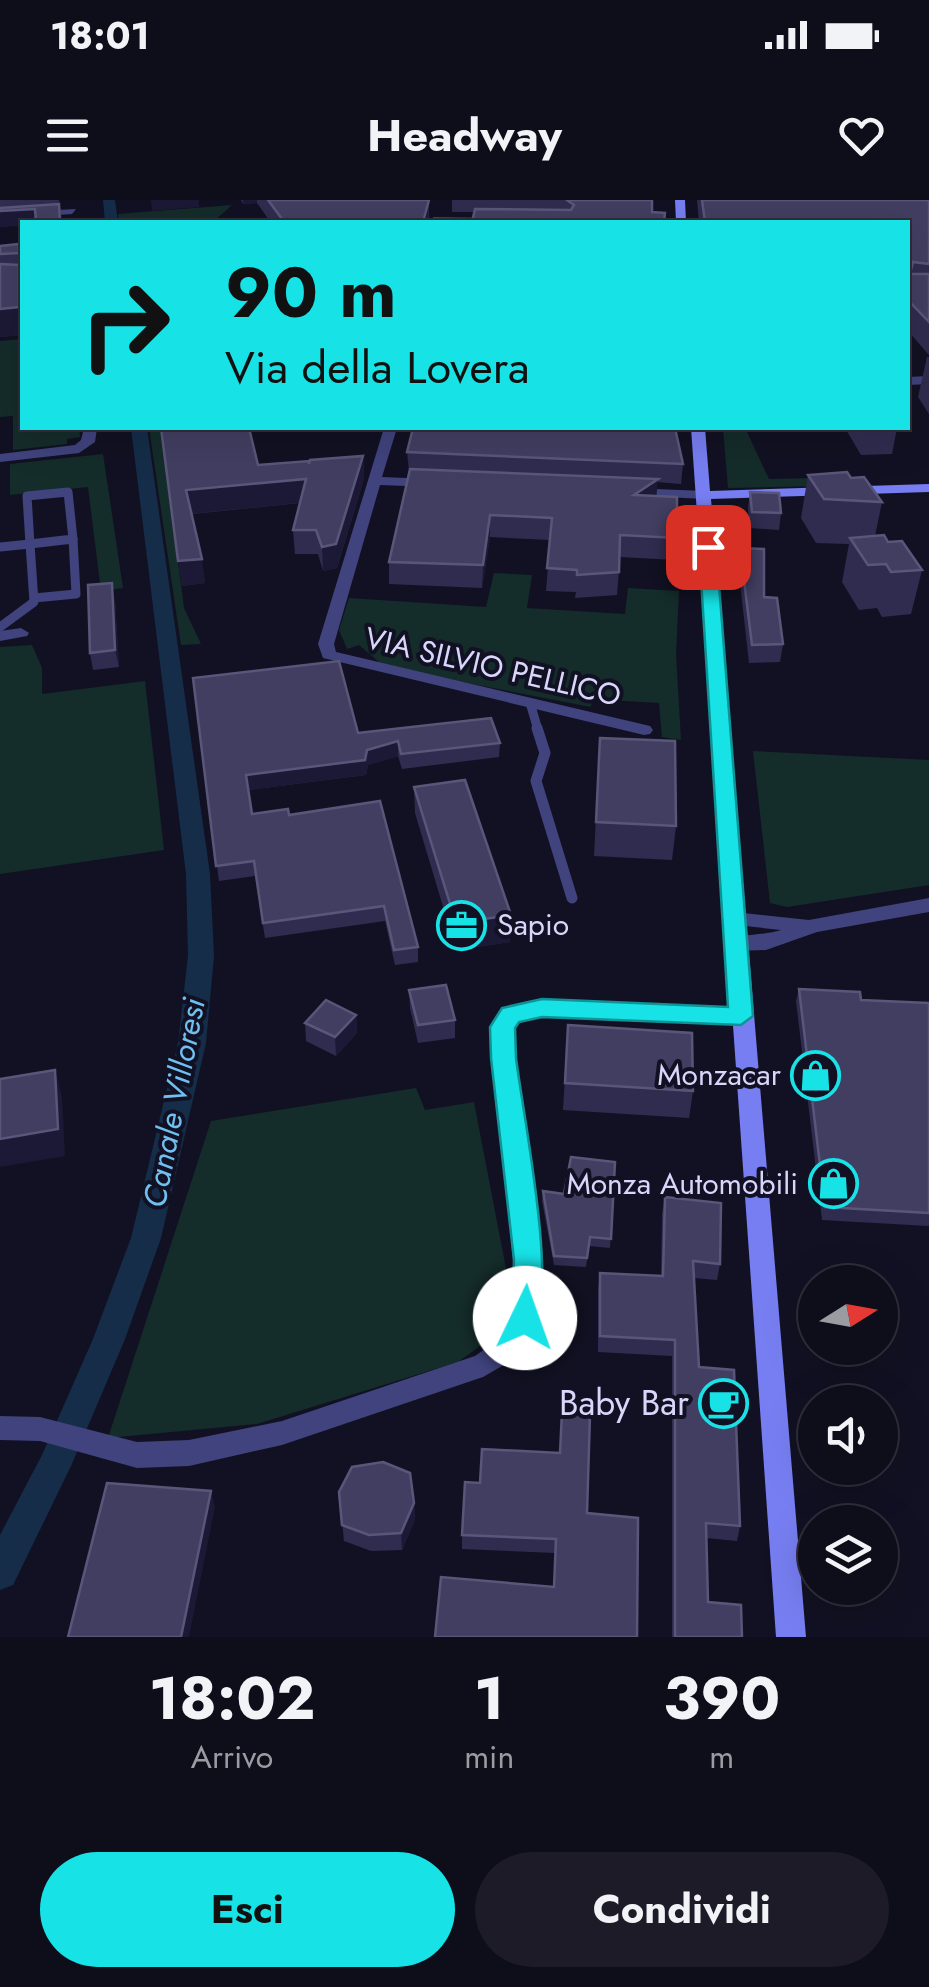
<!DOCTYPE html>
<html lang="it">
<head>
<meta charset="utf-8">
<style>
  :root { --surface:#0e0d1a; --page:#1c1b27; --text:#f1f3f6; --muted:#9b9ca2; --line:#2e2d39; --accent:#17e2e6 }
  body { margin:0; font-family:Jost,sans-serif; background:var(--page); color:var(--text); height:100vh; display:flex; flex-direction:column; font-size:38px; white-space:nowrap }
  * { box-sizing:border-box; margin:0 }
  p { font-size:32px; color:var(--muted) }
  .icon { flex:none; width:55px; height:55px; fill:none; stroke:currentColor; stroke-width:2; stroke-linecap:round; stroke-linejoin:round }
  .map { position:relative; height:1437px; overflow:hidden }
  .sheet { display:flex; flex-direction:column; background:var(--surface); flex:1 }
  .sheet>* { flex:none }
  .top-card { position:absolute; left:20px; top:20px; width:890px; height:210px; border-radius:0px; box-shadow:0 10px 40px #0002,0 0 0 2px var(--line); background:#17e2e6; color:#111; overflow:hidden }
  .needle { width:65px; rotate:79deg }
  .tools { position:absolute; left:798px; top:1065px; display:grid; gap:20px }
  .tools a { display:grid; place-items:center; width:100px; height:100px; border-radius:50%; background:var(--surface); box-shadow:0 10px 40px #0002,0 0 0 2px var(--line); font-size:50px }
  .pin { position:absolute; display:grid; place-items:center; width:85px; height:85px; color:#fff; margin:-42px; border-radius:20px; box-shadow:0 5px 15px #0006 }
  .me { position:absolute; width:110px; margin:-55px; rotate:3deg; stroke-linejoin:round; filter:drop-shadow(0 0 8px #0008) }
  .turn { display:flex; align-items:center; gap:35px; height:210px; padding:0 40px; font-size:45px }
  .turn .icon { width:130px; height:130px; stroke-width:2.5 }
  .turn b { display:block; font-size:70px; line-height:85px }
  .eta { display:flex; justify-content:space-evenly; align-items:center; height:170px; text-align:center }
  .eta b { font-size:60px; font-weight:700; line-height:70px }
  .primary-button { display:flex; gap:20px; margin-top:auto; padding:20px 40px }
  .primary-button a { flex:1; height:115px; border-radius:60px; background:var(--accent); color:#111; font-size:40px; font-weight:700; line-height:115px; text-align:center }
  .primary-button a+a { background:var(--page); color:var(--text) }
  .status { display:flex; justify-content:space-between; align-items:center; height:70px; padding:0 50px; background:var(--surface); direction:ltr }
  .status svg { height:28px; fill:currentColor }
  header { display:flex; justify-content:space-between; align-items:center; height:130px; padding:0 40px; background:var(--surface); font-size:45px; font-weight:700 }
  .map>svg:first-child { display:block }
  .green { fill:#142c2a }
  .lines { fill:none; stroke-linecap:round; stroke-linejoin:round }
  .canal { fill:#152d49; fill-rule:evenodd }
  .lane-far1 { stroke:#40437d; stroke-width:9 }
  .lane { stroke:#40437d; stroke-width:11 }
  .street { fill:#40437d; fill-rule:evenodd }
  .secondary { fill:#777ef1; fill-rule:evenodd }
  .wall { fill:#302c4f }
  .shaded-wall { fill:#1c1936 }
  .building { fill:#423e61; stroke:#59567a; stroke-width:2.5 }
  .route { fill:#17e2e6; stroke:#0f9396; stroke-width:2.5 }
  .labels { text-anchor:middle; stroke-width:8; stroke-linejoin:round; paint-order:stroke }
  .street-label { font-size:30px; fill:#d8d7fb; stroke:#121123 }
  .poi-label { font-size:30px; fill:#d8d7fb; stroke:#121123; text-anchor:end }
  .water-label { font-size:32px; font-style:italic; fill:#6fbff1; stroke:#121123 }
  .near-poi-label { font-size:35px; fill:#d8d7fb; stroke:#121123; text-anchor:end }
</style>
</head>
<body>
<div class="status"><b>18:01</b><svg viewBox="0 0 49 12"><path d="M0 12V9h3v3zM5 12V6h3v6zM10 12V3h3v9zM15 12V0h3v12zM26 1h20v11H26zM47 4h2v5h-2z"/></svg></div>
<header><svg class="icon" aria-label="menu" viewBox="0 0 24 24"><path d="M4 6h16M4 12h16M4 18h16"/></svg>Headway<svg class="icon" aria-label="heart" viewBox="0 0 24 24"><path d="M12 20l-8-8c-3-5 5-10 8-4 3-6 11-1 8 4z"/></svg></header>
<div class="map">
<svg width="929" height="1437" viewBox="0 0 929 1437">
  <rect width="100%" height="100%" fill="#121123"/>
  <g class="green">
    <polygon points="232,5 213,22 119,22 118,14"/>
    <polygon points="22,139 22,228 79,228 80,237 67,239 67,244 13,250 13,216 0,217 0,141"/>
    <polygon points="149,228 161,228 184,408 201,444 181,445"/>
    <polygon points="723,228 745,228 769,279 816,278 820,286 728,288"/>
    <polygon points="103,254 123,388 101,391 88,287 10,295 10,264"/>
    <polygon points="494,373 532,375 527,408 625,414 628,388 679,391 676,454 681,540 662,537 659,503 592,499 591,507 385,467 359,445 347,449 339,430 349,398 486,407"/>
    <polygon points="32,445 42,468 42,494 145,481 164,650 0,674 0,447"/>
    <polygon points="753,551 929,560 929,685 787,707 770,703"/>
    <polygon points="416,888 425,910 474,902 513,1105 502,1130 458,1162 257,1224 108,1238 211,921"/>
  </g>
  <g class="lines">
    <g class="canal">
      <polygon points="103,0 115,0 118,22 105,22"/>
      <polygon points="131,228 147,228 210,674 214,756 206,843 161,1038 125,1139 71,1266 13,1385 0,1390 0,1335 42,1255 93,1139 131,1038 178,843 188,756 186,674"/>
    </g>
    <g class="lane-far1">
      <polygon points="68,292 73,339 30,344 27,296"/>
      <polyline points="0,347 30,344"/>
      <polyline points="34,398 76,394 73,339"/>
      <polyline points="0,427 34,402 30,344"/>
      <polyline points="531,506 538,530"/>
    </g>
    <polyline class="lane" points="537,528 545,553 536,581 572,698"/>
    <g class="street">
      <polygon points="76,9 72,14 0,19 0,13"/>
      <polygon points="433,17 500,18 505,21 437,22 433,21"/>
      <polygon points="929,176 929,184 908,185 908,177"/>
      <polygon points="84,228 97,228 95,242 79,253 0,262 0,254 75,245 81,240"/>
      <polygon points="384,228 397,228 382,277 432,279 439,283 432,287 380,285 334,444 336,452 650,526 653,530 650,534 644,535 323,458 318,444"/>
      <polygon points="631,288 704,291 711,295 704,299 626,295 624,292"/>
      <polygon points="21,428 29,433 27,436 0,441 0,431"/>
      <path d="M929,698V712L817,732L766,750L736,751L726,744C737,732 765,736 781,730L727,724L724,719L734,712L809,720Z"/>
      <path d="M542,800L741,809L749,812L752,817L749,822L741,825L542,816L518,820L514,827L515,858L542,1096L536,1118L523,1144L502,1166L483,1177L282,1245L189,1266L137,1268L40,1241L0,1240V1216L40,1217L137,1242L189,1240L282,1221L475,1156C498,1140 510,1124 516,1096L492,827L503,809Z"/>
    </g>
    <g class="secondary">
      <polygon points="675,0 685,0 686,22 676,22"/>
      <polygon points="691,228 705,228 710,291 929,284 929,292 711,299 806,1437 776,1437"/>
    </g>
  </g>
  <g class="wall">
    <polygon points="0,0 59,0 62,22 22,22 22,25 0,27"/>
    <polygon points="241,0 429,0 429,18 269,20 257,3 243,4"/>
    <rect x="452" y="0" width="200" height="12"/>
    <polygon points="697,0 929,0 929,155 908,131 908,22 699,22"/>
    <polygon points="19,44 22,63 22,135 0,137 0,46"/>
    <polygon points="927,157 929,157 929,214 918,197"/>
    <polygon points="161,228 258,265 363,256 364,279 337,368 323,371 318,354 295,354 293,330 300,303 192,314 205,383 182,386"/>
    <polygon points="845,228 897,228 892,254 861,255"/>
    <polygon points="675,232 683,264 681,284 657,282 656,296 677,338 675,360 620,357 617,395 575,398 576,392 546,391 550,340 490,337 482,388 389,384 389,362 409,271 407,252"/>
    <polygon points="808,275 851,278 882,302 875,336 888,342 922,370 911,414 882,417 877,408 859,410 842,382 849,344 816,343 801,318"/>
    <polygon points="750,292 781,313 779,330 750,328 748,308"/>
    <polygon points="740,348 783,444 780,462 749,463 738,365"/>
    <polygon points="115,400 119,467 93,470 90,453"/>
    <polygon points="193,478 358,533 500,543 499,557 402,569 398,556 368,565 366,575 248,590 252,614 289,615 380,601 418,747 418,762 395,765 385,721 265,738 255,676 219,681"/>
    <polygon points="600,538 676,626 672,660 594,656"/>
    <polygon points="414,587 511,715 510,742 456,750 415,613"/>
    <polygon points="799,789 861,800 929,803 929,1026 822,1020 796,801"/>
    <polygon points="409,790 455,820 455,838 418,843 410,808"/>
    <polygon points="356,815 357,833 336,856 306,841 305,823"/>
    <polygon points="568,825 693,891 689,918 563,910"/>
    <polygon points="615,962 610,1048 589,1046 586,1067 554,1065 542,1001 543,991 564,994"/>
    <polygon points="665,997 720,1064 717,1080 694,1078 699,1167 740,1326 737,1341 706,1338 708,1402 742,1437 672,1437 672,1156 598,1152 598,1090 600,1073 661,1076 662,1014"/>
    <polygon points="560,1253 554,1387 555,1353 462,1349 462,1335 480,1283"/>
    <polygon points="339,1292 414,1303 415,1319 402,1350 371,1351 344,1341"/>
  </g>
  <g class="shaded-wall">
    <polygon points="151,0 199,0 199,7 152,11"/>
    <polygon points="243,0 257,0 257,3 243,4"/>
    <polygon points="429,0 428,22 423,22"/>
    <polygon points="35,9 37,22 22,22 22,25 0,27 0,11"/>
    <polygon points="19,65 22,83 22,135 0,137 0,109"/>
    <polygon points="363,256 364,279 337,368 323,371 322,347"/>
    <polygon points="306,279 308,302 189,314 186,290"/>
    <polygon points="658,279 656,301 634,295"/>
    <polygon points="490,315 490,337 482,388 483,365"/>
    <polygon points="202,359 205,383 182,386 178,361"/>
    <polygon points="112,383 115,400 119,467 115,450"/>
    <polygon points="398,541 398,556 368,565 366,575 248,590 246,575 367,550"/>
    <polygon points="511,715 510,742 456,750 456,723"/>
    <polygon points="356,815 357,833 336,856 335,837"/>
    <polygon points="55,870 62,897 65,956 0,967 0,939"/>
    <polygon points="211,1291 215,1307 189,1437 181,1437"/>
    <polygon points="414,1303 415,1319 402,1350 401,1333"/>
  </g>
  <g class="building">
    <polygon points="268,0 429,0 423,22 233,22 282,19"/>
    <polygon points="567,0 652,0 652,12 665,13 664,22 472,22 475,9 571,10 574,5"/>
    <polygon points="702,0 929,0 929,64 913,62 910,74 929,74 929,122 908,100 908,22 705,22"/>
    <polygon points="59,4 60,22 36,22 35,9 0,11 0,8"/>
    <polygon points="19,44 19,53 0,54 0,46"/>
    <polygon points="0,64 19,65 19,107 0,109"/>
    <polygon points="161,228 249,228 258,265 309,261 309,264 310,260 363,256 336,344 322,347 316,330 293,330 306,279 186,290 202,359 178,361"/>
    <polygon points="413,228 675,228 683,264 407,252"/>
    <polygon points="410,269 658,279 634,295 677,297 677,338 620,335 619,372 577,375 577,370 547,368 552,318 490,315 483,365 389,362"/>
    <polygon points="847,272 851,278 864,277 882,302 824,299 808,275"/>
    <polygon points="750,292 779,293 781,313 752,312"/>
    <polygon points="884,335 888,342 902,341 922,370 891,372 886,364 868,365 850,338"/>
    <polygon points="740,348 764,349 764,397 777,398 783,444 752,445"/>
    <polygon points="112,383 115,450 90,453 88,385"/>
    <polygon points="339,461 358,533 491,518 500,543 401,554 398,541 367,550 365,560 246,575 252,614 288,609 289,615 380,601 418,747 394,750 384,706 263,723 254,661 216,666 193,478"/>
    <polygon points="600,538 675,541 676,626 596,622"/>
    <polygon points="465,580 511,715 456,723 414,587"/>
    <polygon points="446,785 455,820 418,825 409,790"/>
    <polygon points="799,789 860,792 861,800 929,803 929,1013 825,1007"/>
    <polygon points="326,800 356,815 335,837 305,823"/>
    <polygon points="568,825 692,833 693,891 565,883"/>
    <polygon points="55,870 58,929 0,939 0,879"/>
    <polygon points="571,957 615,962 611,1039 590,1037 587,1058 554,1056 543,991 564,994"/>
    <polygon points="665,997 721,1003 720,1064 693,1061 699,1167 734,1170 740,1326 706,1323 708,1402 741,1405 742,1437 675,1437 675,1140 600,1136 600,1073 663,1076"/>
    <polygon points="562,1212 590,1215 587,1313 638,1318 637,1437 435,1437 441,1377 554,1387 556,1339 462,1335 465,1282 480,1283 482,1249 560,1253"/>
    <polygon points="383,1262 410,1273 414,1303 401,1333 369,1335 342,1325 339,1292 352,1267"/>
    <polygon points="107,1283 211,1291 181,1437 68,1437"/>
  </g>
  <path class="route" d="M708,342L716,347L753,816L741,825L542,817L519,822L515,828L516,858C523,915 557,1081 535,1127L525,1131L515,1127L511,1118L514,1060L491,858L490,827L502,808L542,799L728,807L699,347Z"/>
  <defs>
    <symbol id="office-ring" viewBox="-11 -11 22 22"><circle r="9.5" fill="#121123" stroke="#17e2e6" stroke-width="1.5"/><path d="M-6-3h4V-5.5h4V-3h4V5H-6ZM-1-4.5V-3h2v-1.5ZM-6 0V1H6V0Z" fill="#17e2e6"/></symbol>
    <symbol id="shop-ring" viewBox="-11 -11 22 22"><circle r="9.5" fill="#121123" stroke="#17e2e6" stroke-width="1.5"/><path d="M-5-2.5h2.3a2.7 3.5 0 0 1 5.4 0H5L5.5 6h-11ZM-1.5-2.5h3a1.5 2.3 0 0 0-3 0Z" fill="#17e2e6"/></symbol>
    <symbol id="cafe-ring" viewBox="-11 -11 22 22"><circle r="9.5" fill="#121123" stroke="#17e2e6" stroke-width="1.5"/><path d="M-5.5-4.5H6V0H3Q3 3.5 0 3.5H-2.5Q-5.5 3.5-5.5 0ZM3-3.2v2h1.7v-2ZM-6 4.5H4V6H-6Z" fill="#17e2e6"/></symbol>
  </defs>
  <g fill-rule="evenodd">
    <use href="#office-ring" x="434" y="698" width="55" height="55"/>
    <use href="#shop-ring" x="788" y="848" width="55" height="55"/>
    <use href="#shop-ring" x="806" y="956" width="55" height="55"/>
    <use href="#cafe-ring" x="696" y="1176" width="55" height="55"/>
  </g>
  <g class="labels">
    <g class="street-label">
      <text transform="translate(493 467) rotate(13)" y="10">VIA SILVIO PELLICO</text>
    </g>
    <g class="poi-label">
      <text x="497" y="735" text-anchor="start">Sapio</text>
      <text x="781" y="885">Monzacar</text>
      <text x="798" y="994">Monza Automobili</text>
    </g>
    <g class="water-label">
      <text transform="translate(174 903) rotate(-79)" y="11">Canale Villoresi</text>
    </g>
    <g class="near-poi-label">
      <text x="689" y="1215">Baby Bar</text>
    </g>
  </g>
</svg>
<div class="tools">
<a><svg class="needle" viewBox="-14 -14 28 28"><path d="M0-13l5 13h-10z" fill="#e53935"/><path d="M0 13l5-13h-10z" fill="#9b9ca2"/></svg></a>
<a><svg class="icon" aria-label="sound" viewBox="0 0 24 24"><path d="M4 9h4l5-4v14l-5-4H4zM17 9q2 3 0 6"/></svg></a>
<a><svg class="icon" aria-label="layers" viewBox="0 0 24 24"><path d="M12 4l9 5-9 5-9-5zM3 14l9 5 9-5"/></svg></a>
</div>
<div class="pin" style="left:708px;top:347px;background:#d93025"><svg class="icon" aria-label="arrive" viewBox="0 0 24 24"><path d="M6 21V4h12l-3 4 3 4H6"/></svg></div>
<svg class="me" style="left:525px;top:1118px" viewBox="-20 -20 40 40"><circle r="19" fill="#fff"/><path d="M0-13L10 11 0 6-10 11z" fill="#17e2e6"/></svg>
<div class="top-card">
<div class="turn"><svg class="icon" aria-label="right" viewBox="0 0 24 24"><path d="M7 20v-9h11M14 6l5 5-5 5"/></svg><div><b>90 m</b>Via della Lovera</div></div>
</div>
</div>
<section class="sheet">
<div class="eta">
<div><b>18:02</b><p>Arrivo</p></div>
<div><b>1</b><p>min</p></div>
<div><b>390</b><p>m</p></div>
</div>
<div class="primary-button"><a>Esci</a><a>Condividi</a></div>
</section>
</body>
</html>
